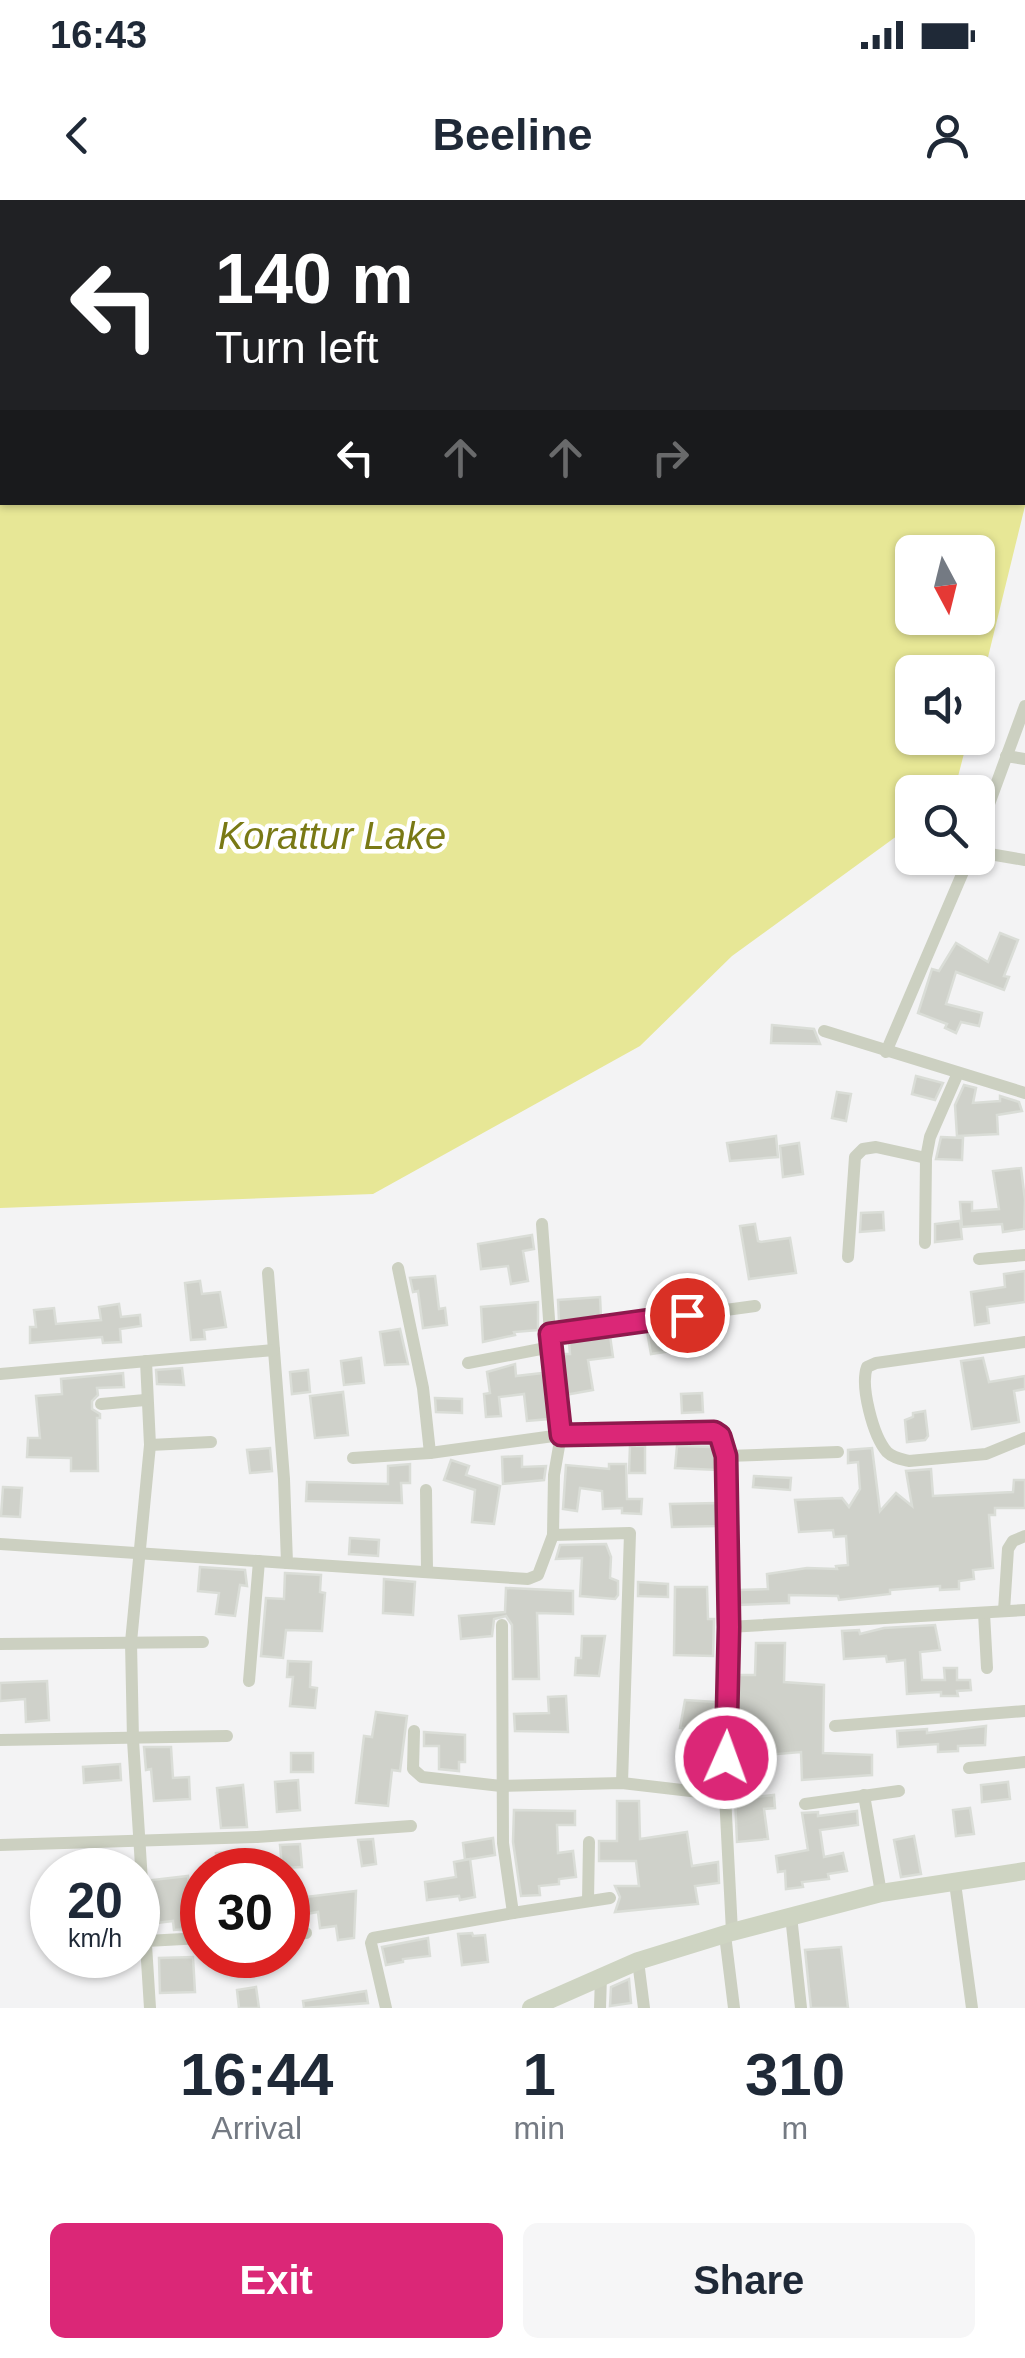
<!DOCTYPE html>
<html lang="en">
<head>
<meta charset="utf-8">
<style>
  :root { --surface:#fff; --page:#f6f6f7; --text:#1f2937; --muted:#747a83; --accent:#db2777 }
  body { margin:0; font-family:Arial,sans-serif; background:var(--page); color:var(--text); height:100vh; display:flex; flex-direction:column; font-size:38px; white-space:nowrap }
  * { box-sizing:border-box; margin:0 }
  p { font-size:32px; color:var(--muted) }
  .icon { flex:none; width:55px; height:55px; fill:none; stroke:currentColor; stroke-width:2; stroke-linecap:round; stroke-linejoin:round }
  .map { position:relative; height:1808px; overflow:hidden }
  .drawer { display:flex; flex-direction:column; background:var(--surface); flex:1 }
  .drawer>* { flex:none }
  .hud { position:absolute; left:0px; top:0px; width:1025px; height:305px; box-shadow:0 2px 8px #0004; background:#202124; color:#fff; overflow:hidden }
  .needle { width:65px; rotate:173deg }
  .tools { position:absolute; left:895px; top:335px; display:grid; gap:20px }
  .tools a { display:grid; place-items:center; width:100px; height:100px; border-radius:15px; background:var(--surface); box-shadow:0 2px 8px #0004; font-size:50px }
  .speed { position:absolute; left:30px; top:1648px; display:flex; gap:20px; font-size:50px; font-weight:700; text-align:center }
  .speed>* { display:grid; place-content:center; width:130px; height:130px; border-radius:50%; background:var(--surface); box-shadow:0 2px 8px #0004; line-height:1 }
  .speed small { font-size:25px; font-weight:400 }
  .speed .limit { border:15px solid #d22; background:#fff; color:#111 }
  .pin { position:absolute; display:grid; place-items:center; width:85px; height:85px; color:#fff; margin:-42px; border:5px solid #fff; border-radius:50%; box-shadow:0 2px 10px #0007 }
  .me { position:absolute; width:110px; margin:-55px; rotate:2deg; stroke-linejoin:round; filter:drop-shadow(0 0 8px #0008) }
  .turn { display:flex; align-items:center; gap:35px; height:210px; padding:0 50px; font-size:45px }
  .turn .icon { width:130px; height:130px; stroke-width:2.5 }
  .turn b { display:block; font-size:70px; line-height:85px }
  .lanes { display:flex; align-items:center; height:95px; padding:0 50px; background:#0003; justify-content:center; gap:50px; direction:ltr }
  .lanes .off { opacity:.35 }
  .eta { display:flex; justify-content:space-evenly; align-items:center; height:170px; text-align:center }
  .eta b { font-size:60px; font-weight:600; line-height:70px }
  .primary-button { display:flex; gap:20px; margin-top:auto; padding:20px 50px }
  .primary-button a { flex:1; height:115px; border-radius:15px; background:var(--accent); color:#fff; font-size:40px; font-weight:600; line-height:115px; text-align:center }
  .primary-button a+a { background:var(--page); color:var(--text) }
  .status { display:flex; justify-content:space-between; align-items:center; height:70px; padding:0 50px; background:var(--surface); direction:ltr }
  .status svg { height:28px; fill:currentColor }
  header { display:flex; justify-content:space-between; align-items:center; height:130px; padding:0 50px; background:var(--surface); font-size:45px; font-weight:600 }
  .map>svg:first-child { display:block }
  .water { fill:#e7e796; fill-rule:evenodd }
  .building { fill:#cfd1ca; stroke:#daddd7; stroke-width:2.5 }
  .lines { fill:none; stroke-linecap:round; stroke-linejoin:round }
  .minor { stroke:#ccd0c1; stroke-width:12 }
  .secondary { stroke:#ced4c2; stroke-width:18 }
  .route-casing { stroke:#8e194d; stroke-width:25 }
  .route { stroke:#db2777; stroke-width:18 }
  .labels { text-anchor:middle; stroke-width:9; stroke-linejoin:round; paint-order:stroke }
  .water-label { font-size:38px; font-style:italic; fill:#797915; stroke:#fff }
</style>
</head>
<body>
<div class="status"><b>16:43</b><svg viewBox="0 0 49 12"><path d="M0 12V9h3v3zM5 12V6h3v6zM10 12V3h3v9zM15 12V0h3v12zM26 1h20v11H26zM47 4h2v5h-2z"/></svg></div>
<header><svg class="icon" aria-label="back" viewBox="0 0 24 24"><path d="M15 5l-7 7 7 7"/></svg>Beeline<svg class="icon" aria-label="person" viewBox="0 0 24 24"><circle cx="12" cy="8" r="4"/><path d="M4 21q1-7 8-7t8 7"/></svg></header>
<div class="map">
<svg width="1025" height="1808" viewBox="0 0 1025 1808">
  <rect width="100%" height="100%" fill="#f3f3f4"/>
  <path class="water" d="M0,0H1025V306L978,498V472H912V538H968L954,592H912V625L732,756L640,846L373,994L0,1008ZM2,2H1022V302H2ZM912,352H978V418H912Z"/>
  <g class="building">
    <polygon points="1000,733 1018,740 1004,776 1009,777 1004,790 956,772 946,804 982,813 979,826 961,822 956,833 945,828 947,824 918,813 932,769 939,771 956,743 988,762"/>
    <polygon points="772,825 814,829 820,844 771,843"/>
    <polygon points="916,876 943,883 935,900 912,894"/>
    <polygon points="964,885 976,888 973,903 1000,901 1000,896 1019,902 1022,911 997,915 998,934 957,936 955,905"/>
    <polygon points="837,892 851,894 846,921 832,918"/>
    <polygon points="776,936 778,957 730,961 727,943"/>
    <polygon points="941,937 963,938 962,960 936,959"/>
    <polygon points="799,943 803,974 783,977 780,946"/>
    <polygon points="1021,968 1025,1000 1024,1029 1003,1032 1002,1024 962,1027 960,1002 972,1002 972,1011 999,1009 993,971"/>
    <polygon points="883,1012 884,1030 860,1032 861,1013"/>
    <polygon points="960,1021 962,1039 935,1042 935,1024"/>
    <polygon points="755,1024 758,1041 761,1042 790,1038 796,1073 749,1079 740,1026"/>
    <polygon points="532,1035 534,1049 523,1051 528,1081 511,1084 508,1066 481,1069 478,1044"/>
    <polygon points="1025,1071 1025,1102 987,1107 989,1123 975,1125 971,1092 1005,1087 1004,1074"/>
    <polygon points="435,1076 439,1109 445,1108 447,1125 423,1128 418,1091 413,1092 410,1078"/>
    <polygon points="200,1081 202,1094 220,1092 226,1127 204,1130 205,1139 191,1140 185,1083"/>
    <polygon points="600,1097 601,1117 559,1121 558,1100"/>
    <polygon points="538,1102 538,1130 514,1132 515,1135 483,1142 481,1107"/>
    <polygon points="119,1104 121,1117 140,1115 141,1126 120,1129 121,1142 103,1143 102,1137 30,1143 30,1127 36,1127 34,1110 54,1108 56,1124 101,1120 99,1107"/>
    <polygon points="708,1122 712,1145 651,1154 647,1131"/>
    <polygon points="400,1129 408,1164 385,1165 380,1132"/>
    <polygon points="610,1136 613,1157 588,1160 593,1190 565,1195 562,1154 570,1154 569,1141"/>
    <polygon points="361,1158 364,1183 344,1185 341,1161"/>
    <polygon points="983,1158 989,1182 1025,1176 1025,1189 1014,1191 1019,1222 972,1229 961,1161"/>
    <polygon points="515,1164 516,1176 543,1173 549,1219 527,1221 524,1194 499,1197 501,1216 486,1217 484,1194 490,1193 487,1172"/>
    <polygon points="182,1168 184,1185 157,1184 156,1170"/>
    <polygon points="308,1170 310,1192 292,1194 290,1172"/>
    <polygon points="123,1173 124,1187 97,1188 98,1195 92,1201 92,1209 100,1214 100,1218 97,1218 98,1271 71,1271 71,1258 27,1257 28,1238 40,1238 36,1196 62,1194 61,1179"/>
    <polygon points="343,1192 348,1235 315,1238 310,1196"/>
    <polygon points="702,1193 703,1212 682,1213 681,1194"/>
    <polygon points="435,1198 462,1199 462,1213 436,1212"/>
    <polygon points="925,1211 928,1236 925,1240 907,1242 905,1220 913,1217 913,1213"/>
    <polygon points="630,1246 645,1246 645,1273 629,1273"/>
    <polygon points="677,1246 713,1247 717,1270 675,1268"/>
    <polygon points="270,1248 272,1271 250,1273 247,1250"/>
    <polygon points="872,1248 880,1311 896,1293 912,1306 906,1271 931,1269 933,1296 1013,1292 1014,1280 1025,1280 1025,1308 995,1308 995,1315 989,1315 993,1368 973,1370 974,1379 959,1381 959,1389 940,1390 940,1386 890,1390 890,1394 839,1400 838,1396 789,1395 789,1403 739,1405 739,1390 768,1389 767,1374 807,1368 837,1369 836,1366 848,1365 846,1336 834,1337 833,1330 799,1332 795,1300 842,1298 849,1307 860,1289 858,1262 848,1263 848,1250"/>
    <polygon points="522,1256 522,1267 546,1266 544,1280 503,1284 502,1257"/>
    <polygon points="451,1260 469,1266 466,1275 500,1286 494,1324 472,1322 475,1290 444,1280"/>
    <polygon points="410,1264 410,1283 401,1283 402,1303 306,1301 307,1282 388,1284 388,1266"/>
    <polygon points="609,1264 626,1264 627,1299 642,1299 641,1314 622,1313 622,1308 603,1309 602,1291 580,1288 577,1311 563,1309 566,1265 609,1269"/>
    <polygon points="754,1276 791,1278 790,1290 753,1287"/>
    <polygon points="3,1287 22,1288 20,1317 1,1316"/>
    <polygon points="717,1303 717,1326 672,1327 670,1304"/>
    <polygon points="350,1338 379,1340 378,1356 349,1354"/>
    <polygon points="606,1344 611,1357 610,1378 618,1381 618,1395 615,1399 580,1396 582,1358 556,1359 560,1345"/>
    <polygon points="200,1367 245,1370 247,1386 240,1385 235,1416 216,1414 219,1393 198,1391"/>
    <polygon points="285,1373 321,1375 320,1392 325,1393 322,1431 286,1430 283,1458 261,1456 266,1398 284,1399"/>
    <polygon points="384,1379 415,1382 413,1415 383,1413"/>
    <polygon points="638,1382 668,1384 668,1397 638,1396"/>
    <polygon points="675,1387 707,1387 708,1419 714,1419 713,1456 674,1455"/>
    <polygon points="506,1388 573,1391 573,1414 537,1413 539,1479 513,1479 512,1425 506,1416 494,1419 492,1436 461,1439 459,1416 505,1412"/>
    <polygon points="935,1425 940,1450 920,1452 922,1480 945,1480 944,1468 957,1468 957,1480 970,1480 971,1490 957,1491 958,1496 941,1496 941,1492 907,1494 905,1460 887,1462 886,1456 844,1459 842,1431 859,1430 860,1434 884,1428"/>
    <polygon points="582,1436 605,1436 599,1476 575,1475 576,1458 581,1458"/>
    <polygon points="756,1443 785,1443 784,1482 824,1485 823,1553 872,1555 872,1575 802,1580 801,1552 753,1556 756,1597 774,1595 775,1608 764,1609 768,1639 737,1642 735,1598 738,1598 736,1543 741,1542 740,1515 737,1515 739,1475 755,1475"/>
    <polygon points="288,1461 311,1462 310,1487 317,1488 315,1508 290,1506 293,1477 287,1477"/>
    <polygon points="47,1481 49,1520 26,1522 25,1499 0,1501 0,1483"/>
    <polygon points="566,1496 568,1532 515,1531 514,1514 549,1513 548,1497"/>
    <polygon points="685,1500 715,1502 713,1543 716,1543 716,1563 683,1564 683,1528 680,1528"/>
    <polygon points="376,1512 407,1516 400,1571 392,1570 388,1606 356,1603 364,1536 372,1537"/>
    <polygon points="986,1526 985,1545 958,1546 958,1551 938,1552 938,1544 898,1547 897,1531 927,1529 927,1533"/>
    <polygon points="424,1532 465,1535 465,1562 459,1562 459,1571 439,1569 439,1546 424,1546"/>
    <polygon points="144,1547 171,1547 173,1578 189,1577 190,1599 154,1601 151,1569 146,1570"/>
    <rect x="291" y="1553" width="22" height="19"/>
    <polygon points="120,1564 121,1580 84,1583 83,1567"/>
    <polygon points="298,1580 300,1610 277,1612 275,1582"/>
    <polygon points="1008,1582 1010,1599 982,1602 981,1585"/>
    <polygon points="243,1585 247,1627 221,1628 217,1588"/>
    <polygon points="617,1601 639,1601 640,1639 687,1632 692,1666 718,1662 719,1683 695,1686 698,1704 615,1712 620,1697 615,1686 639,1686 636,1661 599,1661 599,1641 617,1641"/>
    <polygon points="970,1608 974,1634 956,1636 953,1610"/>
    <polygon points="514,1610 575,1611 575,1625 557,1625 558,1653 573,1651 576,1677 559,1679 559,1684 539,1686 540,1695 521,1696 513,1642"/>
    <polygon points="857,1611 858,1625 820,1630 824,1657 843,1653 847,1671 828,1674 829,1679 802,1682 803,1687 786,1689 785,1671 778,1672 776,1656 808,1650 802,1613 818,1612 818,1616"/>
    <polygon points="914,1636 921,1674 901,1677 894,1640"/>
    <polygon points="493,1638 495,1655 465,1660 463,1643"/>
    <polygon points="373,1639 376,1664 362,1666 358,1640"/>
    <polygon points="300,1644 302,1667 282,1668 280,1645"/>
    <polygon points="246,1650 248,1670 217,1670 216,1653"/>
    <polygon points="470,1659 475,1697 460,1700 459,1696 427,1700 425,1682 456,1677 454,1662"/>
    <polygon points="188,1676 190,1693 202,1693 202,1728 174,1730 173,1721 156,1723 152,1680"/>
    <polygon points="356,1691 354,1738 338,1740 336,1726 320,1728 318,1712 300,1715 297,1698"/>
    <polygon points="472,1733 473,1736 485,1735 488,1762 462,1765 458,1734"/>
    <polygon points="428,1738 430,1756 403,1759 403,1762 386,1765 382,1747"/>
    <polygon points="841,1747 848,1808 811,1808 805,1750"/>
    <polygon points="193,1757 195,1792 160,1793 159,1758"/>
    <polygon points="629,1779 631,1803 610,1806 611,1787"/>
    <polygon points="256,1787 259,1808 239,1808 237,1790"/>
    <polygon points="366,1791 368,1803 304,1808 303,1801"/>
  </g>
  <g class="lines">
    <g class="minor">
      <polyline points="1006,556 1025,559"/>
      <polyline points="978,634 1025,506"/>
      <polyline points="978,652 1025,660"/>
      <polyline points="824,831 1025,893"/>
      <polyline points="886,852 969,658"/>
      <polyline points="925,1043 926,958 930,937 958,873"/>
      <polyline points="848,1057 855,957 863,949 876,947 926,958"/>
      <polyline points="979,1059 1025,1055"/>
      <polyline points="398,1068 423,1188 430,1253"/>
      <polyline points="268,1073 284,1279 287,1363 528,1379 538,1375 553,1335 554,1275 561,1235 554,1187 542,1024"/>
      <polyline points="550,1134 755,1106"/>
      <path d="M1025,1142L876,1163L867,1167C860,1186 873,1236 887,1252C893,1258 901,1259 909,1261L986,1254L1025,1238"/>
      <polyline points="146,1161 150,1245 131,1442 133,1540 150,1808"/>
      <polyline points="468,1163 551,1147"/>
      <polyline points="0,1174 274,1150"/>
      <polyline points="101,1204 145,1200"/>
      <polyline points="150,1245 211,1242"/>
      <polyline points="727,1256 838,1252"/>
      <polyline points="353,1258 430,1253 561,1235 713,1232 720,1236 727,1256 729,1427 725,1595 732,1732"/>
      <polyline points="426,1290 427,1370"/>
      <polyline points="553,1335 630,1333 622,1583"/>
      <polyline points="0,1344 287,1363"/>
      <polyline points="1004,1411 1008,1349 1013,1341 1025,1336"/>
      <polyline points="984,1413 987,1468"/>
      <polyline points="502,1425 503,1643 513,1713 610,1698"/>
      <polyline points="729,1427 1025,1410"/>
      <polyline points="0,1444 203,1442"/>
      <polyline points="249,1481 259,1361"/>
      <polyline points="835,1526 1025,1511"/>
      <polyline points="414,1531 413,1569 422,1577 501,1586 622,1583 725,1595"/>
      <polyline points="0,1540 227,1536"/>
      <polyline points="969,1568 1025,1562"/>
      <polyline points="864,1595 881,1693"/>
      <polyline points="805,1604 899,1591"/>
      <polyline points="0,1645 257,1637 411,1626"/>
      <polyline points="955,1683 972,1808"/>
      <polyline points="588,1701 589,1642"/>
      <polyline points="791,1716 801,1808"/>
      <polyline points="288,1734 306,1733"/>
      <polyline points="725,1735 734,1808"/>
      <polyline points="146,1741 202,1738"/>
      <polyline points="638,1761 644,1808"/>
      <polyline points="386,1808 371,1743 373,1738 513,1713"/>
      <polyline points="600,1808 601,1776"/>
    </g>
    <polyline class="secondary" points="531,1808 638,1761 732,1732 881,1693 1025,1671"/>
  </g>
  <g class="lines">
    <defs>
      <polyline id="route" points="687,1115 550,1134 561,1235 714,1232 720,1236 726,1256 729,1427 726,1558"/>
    </defs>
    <use href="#route" class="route-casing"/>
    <use href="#route" class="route"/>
  </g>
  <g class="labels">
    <g class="water-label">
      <text x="332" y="649">Korattur Lake</text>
    </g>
  </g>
</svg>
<div class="tools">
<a><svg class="needle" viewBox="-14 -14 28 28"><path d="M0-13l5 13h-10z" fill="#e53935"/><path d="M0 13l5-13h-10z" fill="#747a83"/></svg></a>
<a><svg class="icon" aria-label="sound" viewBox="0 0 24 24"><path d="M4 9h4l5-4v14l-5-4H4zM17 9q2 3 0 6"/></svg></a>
<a><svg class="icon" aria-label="search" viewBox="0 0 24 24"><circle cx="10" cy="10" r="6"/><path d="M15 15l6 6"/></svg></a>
</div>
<div class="speed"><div>20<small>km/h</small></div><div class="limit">30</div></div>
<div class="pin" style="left:687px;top:1115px;background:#d93025"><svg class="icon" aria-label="arrive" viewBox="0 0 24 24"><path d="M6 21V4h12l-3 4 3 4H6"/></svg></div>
<svg class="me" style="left:726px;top:1558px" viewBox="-20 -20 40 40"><circle r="17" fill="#db2777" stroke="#fff" stroke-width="3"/><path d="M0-11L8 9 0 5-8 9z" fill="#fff"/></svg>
<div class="hud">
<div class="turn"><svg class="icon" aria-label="left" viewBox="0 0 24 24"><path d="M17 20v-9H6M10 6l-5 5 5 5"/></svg><div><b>140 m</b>Turn left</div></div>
<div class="lanes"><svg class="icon" aria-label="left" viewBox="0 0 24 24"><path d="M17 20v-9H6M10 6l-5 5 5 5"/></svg><svg class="icon off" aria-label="ahead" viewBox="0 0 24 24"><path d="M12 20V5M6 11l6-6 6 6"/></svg><svg class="icon off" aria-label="ahead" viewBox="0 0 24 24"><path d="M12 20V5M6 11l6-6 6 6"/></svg><svg class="icon off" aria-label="right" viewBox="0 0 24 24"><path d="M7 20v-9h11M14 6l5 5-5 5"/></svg></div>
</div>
</div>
<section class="drawer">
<div class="eta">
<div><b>16:44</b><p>Arrival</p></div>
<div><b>1</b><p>min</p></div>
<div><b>310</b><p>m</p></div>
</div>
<div class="primary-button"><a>Exit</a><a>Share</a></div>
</section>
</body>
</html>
